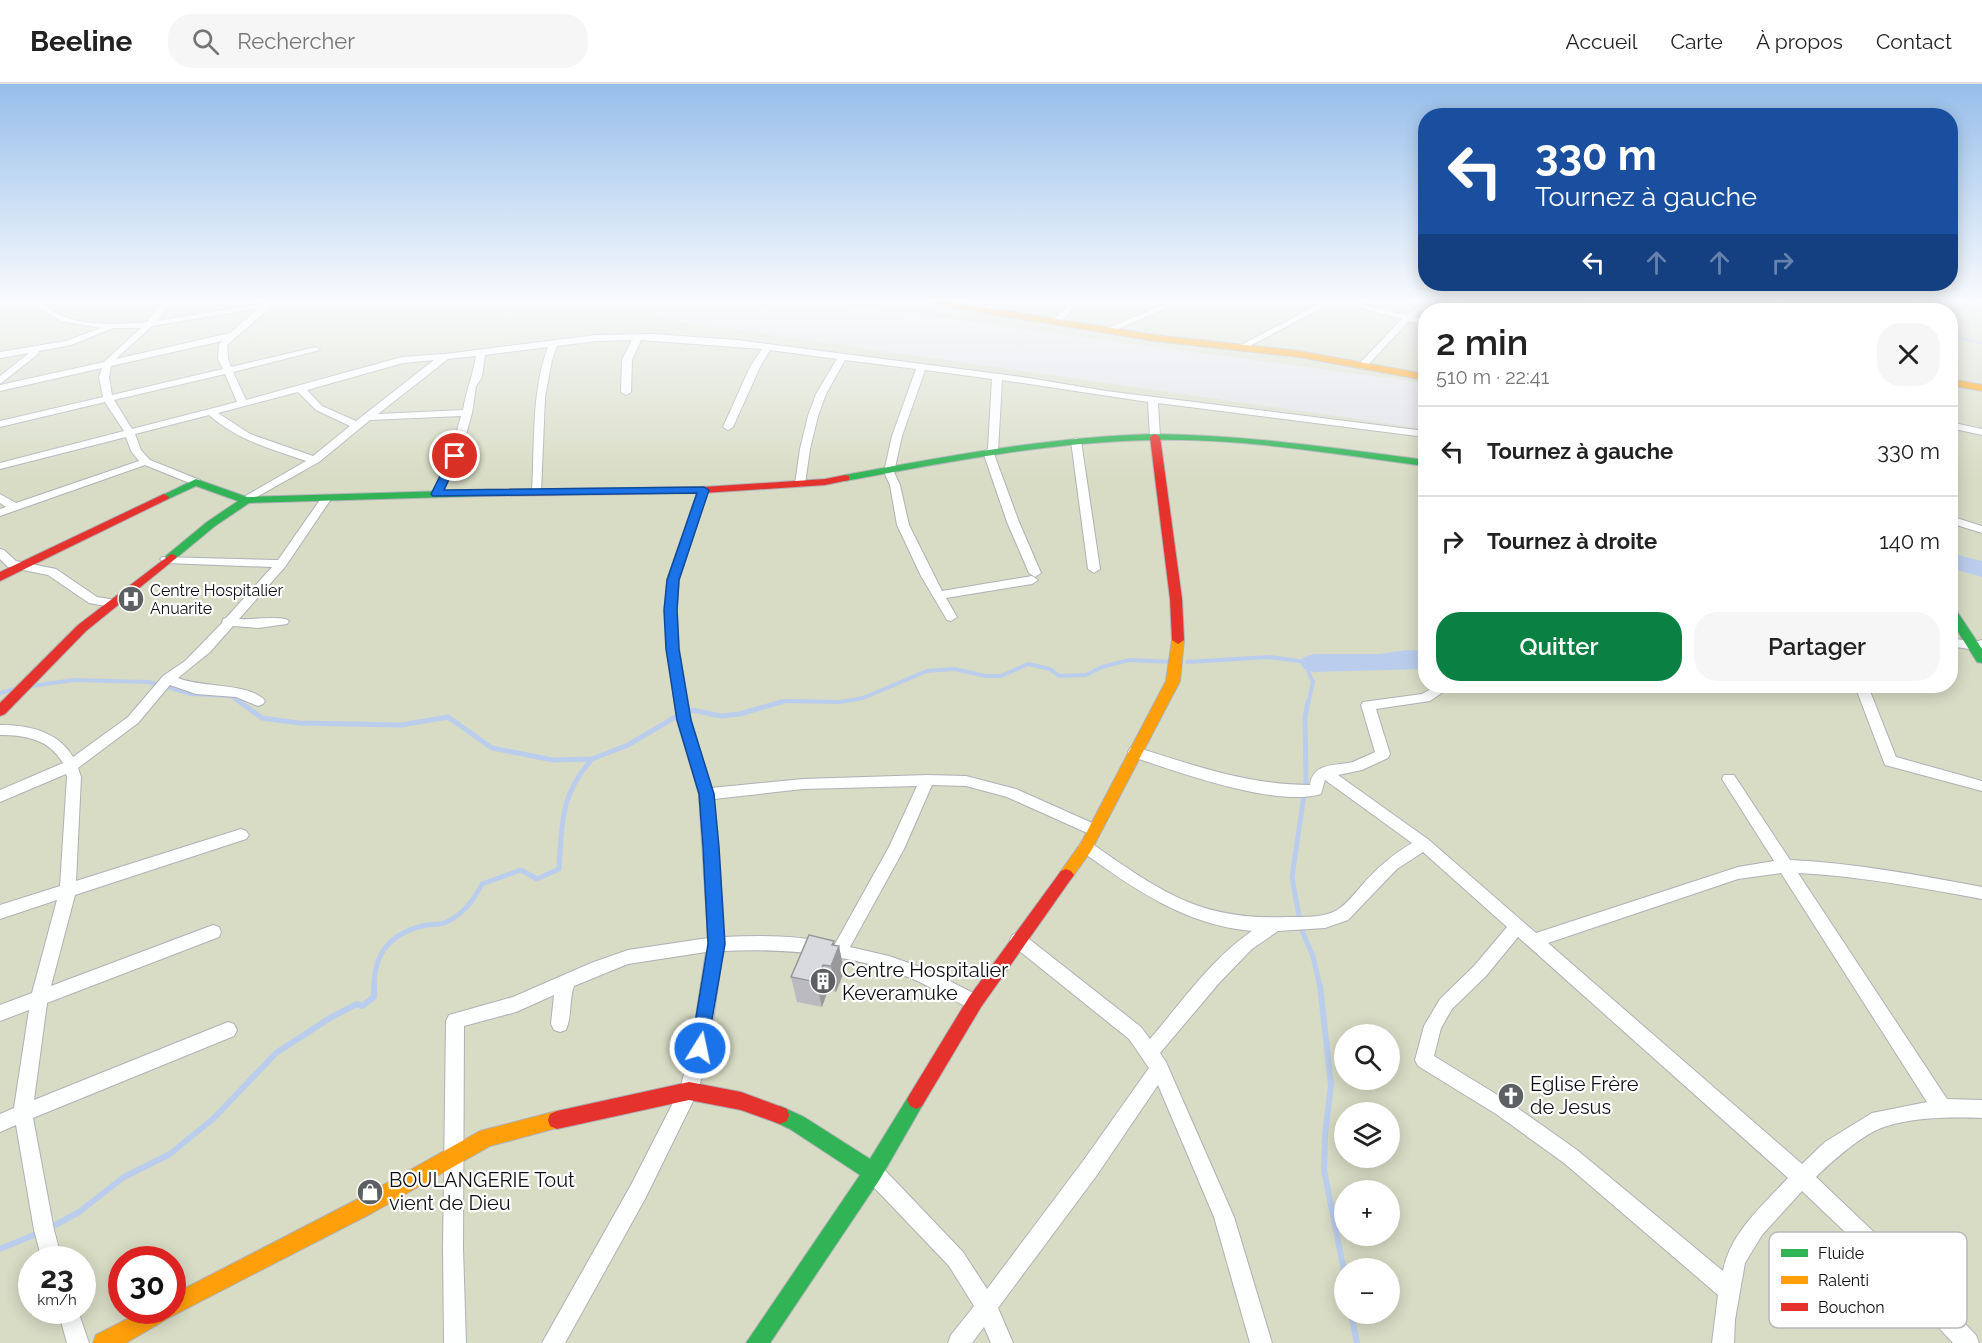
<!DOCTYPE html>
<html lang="fr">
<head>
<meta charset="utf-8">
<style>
  :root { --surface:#fff; --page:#f6f6f6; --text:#222; --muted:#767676; --line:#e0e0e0; --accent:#0b8043 }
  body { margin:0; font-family:Raleway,sans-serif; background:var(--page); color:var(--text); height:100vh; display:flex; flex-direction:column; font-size:22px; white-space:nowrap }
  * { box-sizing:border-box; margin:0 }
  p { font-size:20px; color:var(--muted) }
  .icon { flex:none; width:33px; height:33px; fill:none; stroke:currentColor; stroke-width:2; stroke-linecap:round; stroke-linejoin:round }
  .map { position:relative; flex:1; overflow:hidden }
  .details { position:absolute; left:1418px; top:219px; width:540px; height:390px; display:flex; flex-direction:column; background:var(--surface); border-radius:24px; box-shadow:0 3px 15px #0003 }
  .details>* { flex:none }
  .guide { position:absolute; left:1418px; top:24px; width:540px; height:183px; border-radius:24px; box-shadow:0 3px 15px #0003; background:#1a4fa0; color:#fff; overflow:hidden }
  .buttons { position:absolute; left:1334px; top:940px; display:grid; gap:12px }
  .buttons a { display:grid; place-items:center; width:66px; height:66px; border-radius:50%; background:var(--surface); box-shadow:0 3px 15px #0003; font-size:30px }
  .speed { position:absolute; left:18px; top:1162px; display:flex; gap:12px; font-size:30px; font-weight:700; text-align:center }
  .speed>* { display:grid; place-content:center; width:78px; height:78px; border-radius:50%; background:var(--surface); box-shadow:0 3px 15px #0003; line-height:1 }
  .speed small { font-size:15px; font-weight:400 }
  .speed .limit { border:9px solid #d22; background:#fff; color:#111 }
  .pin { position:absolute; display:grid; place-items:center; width:51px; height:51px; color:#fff; margin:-26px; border:3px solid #fff; border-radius:50%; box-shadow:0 2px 6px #0007 }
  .me { position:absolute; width:66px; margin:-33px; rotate:10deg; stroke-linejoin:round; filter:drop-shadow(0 0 4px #0008) }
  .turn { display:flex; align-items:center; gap:21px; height:126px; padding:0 18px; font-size:27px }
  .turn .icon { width:78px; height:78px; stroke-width:2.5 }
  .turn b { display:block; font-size:42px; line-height:51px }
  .lanes { display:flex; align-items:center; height:57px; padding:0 18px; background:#0003; justify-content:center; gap:30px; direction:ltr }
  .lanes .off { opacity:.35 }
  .round { display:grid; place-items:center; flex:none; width:63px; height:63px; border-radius:24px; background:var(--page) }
  .headline { display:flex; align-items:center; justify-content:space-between; height:102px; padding:0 18px }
  h1 { font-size:36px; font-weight:600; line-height:45px }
  .button { display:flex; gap:12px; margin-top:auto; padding:12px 18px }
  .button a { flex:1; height:69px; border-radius:24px; background:var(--accent); color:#fff; font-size:24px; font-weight:600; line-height:69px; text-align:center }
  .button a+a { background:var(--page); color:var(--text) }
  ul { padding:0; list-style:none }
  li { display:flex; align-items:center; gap:18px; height:90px; padding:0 18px; border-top:2px solid var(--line) }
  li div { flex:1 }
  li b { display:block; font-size:22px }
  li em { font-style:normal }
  header { display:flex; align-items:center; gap:36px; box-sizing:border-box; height:84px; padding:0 30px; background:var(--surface); border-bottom:2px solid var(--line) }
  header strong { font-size:28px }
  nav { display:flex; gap:33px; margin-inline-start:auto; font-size:21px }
  .search { width:420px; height:54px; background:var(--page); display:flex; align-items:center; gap:15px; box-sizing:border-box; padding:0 21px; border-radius:24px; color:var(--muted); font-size:22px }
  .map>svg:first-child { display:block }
  .green { fill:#d8dcc4; fill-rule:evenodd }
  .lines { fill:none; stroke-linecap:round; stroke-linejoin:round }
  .stream-far3 { stroke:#bbcded; stroke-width:3 }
  .stream-far2 { stroke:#bbcded; stroke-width:4 }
  .stream-far1 { stroke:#bbcded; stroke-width:5 }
  .stream { stroke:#bbcded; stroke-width:6 }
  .river { fill:#bbcded; fill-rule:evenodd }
  .runway { fill:#e0e2e5; fill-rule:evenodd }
  .street-casing { stroke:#aeb1b5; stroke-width:2 }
  .fast-casing { stroke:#aeb1b5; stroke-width:2 }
  .slow-casing { stroke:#aeb1b5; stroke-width:2 }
  .jam-casing { stroke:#aeb1b5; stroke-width:2 }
  .street { fill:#fdfefe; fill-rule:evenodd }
  .fast { fill:#30b455; fill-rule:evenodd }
  .slow { fill:#ff9f0a; fill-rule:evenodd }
  .jam { fill:#e5322d; fill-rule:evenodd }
  .wall { fill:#bbbbbf }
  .shaded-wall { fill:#98999b }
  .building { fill:#d9dade; stroke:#98999b; stroke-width:1.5 }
  .route { fill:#1a73e8; stroke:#114b97; stroke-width:1.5 }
  .labels { text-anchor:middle; stroke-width:4.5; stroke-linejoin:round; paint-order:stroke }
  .poi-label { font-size:16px; fill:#0d0f12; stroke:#fff; text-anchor:start }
  .near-poi-label { font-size:20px; fill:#0d0f12; stroke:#fff; text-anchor:start }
  .key { fill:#fff; stroke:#b6b7b8; stroke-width:1.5 }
  .key-label { font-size:16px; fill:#0d0f12 }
</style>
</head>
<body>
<header>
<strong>Beeline</strong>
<div class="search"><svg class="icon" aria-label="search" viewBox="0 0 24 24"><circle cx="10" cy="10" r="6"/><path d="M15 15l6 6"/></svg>Rechercher</div>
<nav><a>Accueil</a><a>Carte</a><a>À propos</a><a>Contact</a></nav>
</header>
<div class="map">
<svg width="1982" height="1259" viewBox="0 0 1982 1259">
  <rect width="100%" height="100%" fill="#f2f6fa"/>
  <path class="green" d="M0,218H1982V1259H0ZM1425,226H1950V602H1425ZM1344,951H1389V996H1344ZM1344,1029H1389V1074H1344ZM1344,1107H1389V1152H1344ZM32,1176H82V1227H32ZM122,1176H172V1227H122ZM1344,1185H1389V1230H1344Z"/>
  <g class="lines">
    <g class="stream-far3">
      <polyline points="1793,218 1827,226"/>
      <polyline points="1950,252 1982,259"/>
    </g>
    <g class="stream-far2">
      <polyline points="1187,578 1269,573 1314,579"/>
      <polyline points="31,602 74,596 149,598 191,610 231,612 242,620"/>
      <polyline points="0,609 14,605"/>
      <polyline points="776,620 785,617 840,618 863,614 927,587 955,585 985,592 1001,592 1028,580 1050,585 1059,592 1086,591 1102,583 1129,576 1172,578"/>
      <polyline points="1308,620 1313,598 1308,587 1314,579"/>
    </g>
    <g class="stream-far1">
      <polyline points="240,618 262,634 299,639 401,641 448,633 492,664 553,676 592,675 628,661 677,632 692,626 721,632 740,630 781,618"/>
      <polyline points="1299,832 1292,793 1306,697 1305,633 1308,618"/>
      <polyline points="1302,847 1313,872 1320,903"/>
      <path d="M374,903C374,868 391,849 426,841C431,840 439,841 444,839C462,832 474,816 482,800L521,786L537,795L559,785C562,739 560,711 592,675"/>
    </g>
    <g class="stream">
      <polyline points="1320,901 1331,1001 1325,1051 1324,1086 1344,1187"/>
      <polyline points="50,1144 79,1128 124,1093 170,1070 214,1034 276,969 330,934 357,920 362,922 374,913 374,901"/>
      <polyline points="0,1165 39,1149"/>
      <polyline points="1351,1230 1357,1259"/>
    </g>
    <g class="river">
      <polygon points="1950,469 1982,477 1982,493 1950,484"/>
      <polygon points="1407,566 1425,567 1425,585 1314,588 1304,585 1300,579 1304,573 1314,570 1379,570"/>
    </g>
    <polygon class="runway" points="649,218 824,218 1425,299 1425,345 682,238 659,232"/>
    <defs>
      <g id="street">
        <polygon points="0,218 6,218 0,221"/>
        <path d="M29,218C44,217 53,229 67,234C92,242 122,240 147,238L163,218H171L157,237L272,218L271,223L227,261L228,275L231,283L316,263L320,266L233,288L246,316L402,273L445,270L596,251L653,250L737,256L1022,293L1106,307L1425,347V353L1158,319L1160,353L1155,356L1150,353L1148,318L1002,296L998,367L994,370L1019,438L1041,489L1035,493L1029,489L1007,438L983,368L988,365L992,295L925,286L902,352L894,388L900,401L909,441L942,507L1032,492L1038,496L1032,500L946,514L957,533L951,537L947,536L921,492L897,441L890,401L884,388L892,352L916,285L845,276L826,310L818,332L810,365L805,400L800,403L795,400L800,365L808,332L816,310L837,275L770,266L760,283L733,343L728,346L723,343L750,283L762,265L641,256L632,276L631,308L626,311L621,308L622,276L632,256L596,257L557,262L552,276L545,313L541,409H533L532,407C535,358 531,309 548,263L485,271L482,293L476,302L472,329L460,372L441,412H433L432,410L450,372L461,332L370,336L319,378L246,419L242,418V414L306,377C271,365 237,356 209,331L135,350L141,366L150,376L200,396V400H192L145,381L0,432V425L6,423L0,419V410L16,419L139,377L131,367L126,353L0,385V379L124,347L105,318L0,343V337L103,313L99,293L102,284L0,307V301L104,278L141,244H113L71,261L39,267L38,270L0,300V292L29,269L0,274V268L66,257L101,244L61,237ZM259,224L230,249L116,275L152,242ZM222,257L219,260L218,275L223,285L112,311L109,293L111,282ZM476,272C473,291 466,307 463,326L378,330L448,275ZM434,276L356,337L322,322L307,306L403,279ZM225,290L237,318L132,345L114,316ZM298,308L316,326L350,342L313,372L250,350L218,329Z"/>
        <polygon points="993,218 1003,218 988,228 982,228 982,224"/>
        <polygon points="1071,218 1079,218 1059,240 1053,240 1053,236"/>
        <polygon points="1169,218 1180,218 1111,248 1104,246"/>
        <polygon points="1323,218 1333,218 1244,265 1237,263"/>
        <polygon points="1340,218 1353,218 1406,231 1425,218 1434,218 1414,233 1425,235 1425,241 1409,237 1365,284 1362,285 1357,282 1359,280 1402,235"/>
        <polygon points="1528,218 1537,218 1529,226 1521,226"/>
        <polygon points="1690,218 1698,218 1692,226 1684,226"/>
        <polygon points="1950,338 1982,345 1982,351 1950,344"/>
        <polygon points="1076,354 1081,357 1100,485 1094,489 1088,485 1071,357"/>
        <path d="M703,403L708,406L679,496L677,526L679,565L691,636L711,704L803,695L927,691L966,692L1016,705L1099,742L1101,746L1099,750L1094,752L1007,713L966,702L932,701L904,765L850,863L889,872L926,885L981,913L984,918L981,923L975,926C953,918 934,904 913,895C853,870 787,864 723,867L709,964L698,1007L645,1115L565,1259H542L631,1101L680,1005L691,964L706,868L628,880L574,902C569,916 572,932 566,946L560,948L554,946L551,940L554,911L516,928L464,942L463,1164L466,1259H444L443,1164L446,937L449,931L513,913L591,879L628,866L708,854L699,710L677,636L667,565L665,526L667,496L698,406ZM917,702L889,763L835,860C798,851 762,851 724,853L714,715L803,705Z"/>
        <path d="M326,412L331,415L285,483L239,535C251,536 283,531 289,537L287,540L258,544L233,542L210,568L178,594C202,604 252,599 265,617L263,620L258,622L236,613L196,610L170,601L138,639L78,684L81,693L76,797L241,745L246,747L249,751L246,755L75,811L51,902L213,841L219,843L221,848L219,853L47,919L34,1016L228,938L234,940L237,946L234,952L33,1034L54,1146L62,1176H42L34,1146L16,1041L0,1048V1030L14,1024L29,926L0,937V921L32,909L57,816L0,835V821L60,802L67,693L66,690L0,718V706L63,679C49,655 25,651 0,651V641C28,641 58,647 73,673L128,633L163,592L185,577L222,539L223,535L226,534L272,483L166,479L160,475L162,473L278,476L322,413Z"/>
        <polygon points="1950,432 1982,442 1982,449 1950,439"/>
        <polygon points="0,465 4,466 16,477 56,485 97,513 116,516 118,519 112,523 89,519 48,491 8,483 0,475"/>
        <polygon points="1950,554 1975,558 1982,556 1982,564 1975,566 1950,562"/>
        <path d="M1436,602H1452L1430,617L1376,625L1390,670L1388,674L1362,686L1338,691L1429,756L1536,849L1738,783L1774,777L1722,695L1724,691H1734L1790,776C1855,779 1918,791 1982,803V815C1921,804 1860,792 1798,789L1947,1015L1982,1016V1034C1950,1033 1915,1033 1884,1043C1864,1049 1831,1078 1816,1093L1900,1173L1976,1251L1979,1259H1953L1886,1187L1802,1107L1762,1151L1745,1179L1735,1236L1734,1259H1712L1718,1211L1564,1079L1496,1030L1418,982L1415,976L1424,942L1440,915L1474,882L1507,843L1423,768L1397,785L1348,836L1325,844L1278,847L1252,865L1220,898L1160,969L1166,978L1234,1133L1272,1259H1250L1214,1133L1158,1001L1097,1091L998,1224L1013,1259H991L984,1243L972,1259H948L951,1251L974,1222L949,1182L866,1095L863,1088L866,1081L873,1078L880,1081L963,1168L987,1205L1083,1077L1149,984L1129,955L1012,861L1010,856L1012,851L1018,849L1024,851L1141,943L1150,955C1181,919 1212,874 1252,847C1185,841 1134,805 1081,767L1078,763L1081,759L1086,757L1091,759C1160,807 1200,837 1287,833C1302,833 1324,834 1337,826C1347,820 1355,809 1363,800C1377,784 1393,770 1412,759L1325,696L1321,710C1276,724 1175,687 1130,672L1128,668L1130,664L1135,663C1193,681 1248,701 1310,701C1313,678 1335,682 1353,678C1360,675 1368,671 1375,668L1361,621L1363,618L1422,610ZM1781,789L1927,1018L1872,1029L1825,1058L1802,1080L1548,859L1738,795ZM1518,853L1788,1094C1763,1121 1730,1149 1723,1187L1577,1066L1509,1018L1434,972L1441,944L1452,925L1486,892Z"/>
        <polygon points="1855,602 1868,602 1896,673 1982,697 1982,707 1885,681"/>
        <polygon points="58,1227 78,1227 89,1259 67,1259"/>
      </g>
      <g id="fast">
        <polygon points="1581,218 1597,218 1629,226 1615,226"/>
        <path d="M1154,350C1245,351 1335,364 1425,376V382C1335,370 1244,354 1152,356C1049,358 947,378 845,397L840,394L845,391C948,372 1049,353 1154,350Z"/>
        <polygon points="196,395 247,413 481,406 486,409 481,412 249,419 215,442 175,475 167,475 165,473 167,471 207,438 238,417 196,402 168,415 164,416 159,413"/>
        <polygon points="1950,522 1954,523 1982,565 1982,579 1977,578 1950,535"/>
        <polygon points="916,1007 922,1010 925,1016 922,1022 880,1095 770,1259 746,1259 860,1091 790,1045 773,1037 771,1031 773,1025 780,1022 804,1033 870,1075 910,1010"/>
      </g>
      <g id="slow">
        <polygon points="933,218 951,218 1155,251 1299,267 1425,290 1425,296 1299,273 1155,257 937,221"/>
        <polygon points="1950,295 1982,301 1982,307 1950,301"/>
        <polygon points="1178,552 1184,556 1180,597 1091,767 1071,795 1066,797 1061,795 1058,791 1061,787 1081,759 1166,597 1172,556"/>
        <polygon points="557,1027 564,1030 566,1036 564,1042 490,1062 372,1129 172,1232 126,1259 93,1259 96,1251 143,1227 172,1227 172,1211 358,1115 480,1047"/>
      </g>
      <g id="jam">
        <polygon points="1155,350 1160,353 1182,515 1184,556 1178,560 1172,556 1170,515 1150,353"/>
        <polygon points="845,391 849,392 849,396 825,401 703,409 481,412 476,409 481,406 703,403 825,395"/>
        <polygon points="164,410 169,413 168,415 0,497 0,488"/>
        <polygon points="171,470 175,471 177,473 175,475 86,547 5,630 0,632 0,619 78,541"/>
        <polygon points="1066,785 1071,787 1074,791 1071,795 981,923 922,1022 916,1025 910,1022 907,1016 910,1010 969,913 1061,787"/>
        <polygon points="689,998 741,1008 787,1025 789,1031 787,1037 780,1040 741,1026 689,1016 557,1045 550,1042 548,1036 550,1030 557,1027"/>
      </g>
    </defs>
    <use href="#street" class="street-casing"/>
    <use href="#fast" class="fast-casing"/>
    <use href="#slow" class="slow-casing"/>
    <use href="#jam" class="jam-casing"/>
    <use href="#street" class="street"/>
    <use href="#fast" class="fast"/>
    <use href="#slow" class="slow"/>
    <use href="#jam" class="jam"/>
  </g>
  <polygon class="wall" points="834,861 839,862 844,888 836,908 828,906 822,923 797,918 791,893"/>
  <g class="shaded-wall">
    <polygon points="834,857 836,871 839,862 844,888 836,908 831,882 832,861"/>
    <polygon points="823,881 828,906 822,923 816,898"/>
  </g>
  <polygon class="building" points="809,851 834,857 832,861 839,862 831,882 823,881 816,898 791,893"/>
  <linearGradient id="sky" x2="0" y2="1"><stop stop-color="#96beea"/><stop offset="0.55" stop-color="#f9fbfd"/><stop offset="1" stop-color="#f9fbfd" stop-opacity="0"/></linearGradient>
  <rect width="1982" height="394" fill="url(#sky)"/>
  <polygon class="route" points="455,369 460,372 444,406 704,403 709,406 679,496 677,526 679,565 691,636 714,710 719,763 725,860 706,970 700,972 693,970 691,964 708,860 703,763 699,710 677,636 666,565 664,526 667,496 697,409 433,412 431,410 450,372"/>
  <defs>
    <symbol id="hospital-disc" viewBox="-11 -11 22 22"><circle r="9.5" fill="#5d6063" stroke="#fff"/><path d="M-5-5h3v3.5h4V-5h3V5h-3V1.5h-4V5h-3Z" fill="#fff"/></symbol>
    <symbol id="building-disc" viewBox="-11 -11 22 22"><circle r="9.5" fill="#5d6063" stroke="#fff"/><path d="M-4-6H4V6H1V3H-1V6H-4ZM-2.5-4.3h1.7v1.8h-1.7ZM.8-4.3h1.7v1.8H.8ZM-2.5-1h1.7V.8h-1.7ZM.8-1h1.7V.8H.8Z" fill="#fff"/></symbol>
    <symbol id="church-disc" viewBox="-11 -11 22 22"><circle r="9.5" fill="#5d6063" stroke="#fff"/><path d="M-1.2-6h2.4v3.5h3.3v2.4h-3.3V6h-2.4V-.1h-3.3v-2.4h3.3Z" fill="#fff"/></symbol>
    <symbol id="shop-disc" viewBox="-11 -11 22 22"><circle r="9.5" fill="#5d6063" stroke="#fff"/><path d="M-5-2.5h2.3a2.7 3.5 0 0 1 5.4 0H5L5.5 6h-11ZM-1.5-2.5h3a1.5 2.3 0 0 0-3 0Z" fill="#fff"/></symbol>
  </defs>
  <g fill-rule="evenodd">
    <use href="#hospital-disc" x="116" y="500" width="30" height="30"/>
    <use href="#building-disc" x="808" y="882" width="30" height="30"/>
    <use href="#church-disc" x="1496" y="997" width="30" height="30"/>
    <use href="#shop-disc" x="355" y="1093" width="30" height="30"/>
  </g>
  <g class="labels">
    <g class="poi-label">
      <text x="150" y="512">Centre Hospitalier<tspan x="150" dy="18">Anuarite</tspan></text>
    </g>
    <g class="near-poi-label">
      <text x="842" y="893">Centre Hospitalier<tspan x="842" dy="23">Keveramuke</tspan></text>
      <text x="1530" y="1007">Eglise Frère<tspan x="1530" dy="23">de Jesus</tspan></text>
      <text x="389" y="1103">BOULANGERIE Tout<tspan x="389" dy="23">vient de Dieu</tspan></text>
    </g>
  </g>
  <rect x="1769" y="1148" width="198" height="96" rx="9" class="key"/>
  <rect x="1781" y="1165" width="27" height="8" fill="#30b455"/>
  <rect x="1781" y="1192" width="27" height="8" fill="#ff9f0a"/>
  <rect x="1781" y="1219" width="27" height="8" fill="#e5322d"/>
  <g class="key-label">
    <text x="1818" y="1175">Fluide</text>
    <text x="1818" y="1202">Ralenti</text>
    <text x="1818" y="1229">Bouchon</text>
  </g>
</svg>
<div class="buttons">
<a><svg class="icon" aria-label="search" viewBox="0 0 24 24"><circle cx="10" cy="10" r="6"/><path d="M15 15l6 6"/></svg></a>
<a><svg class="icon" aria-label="layers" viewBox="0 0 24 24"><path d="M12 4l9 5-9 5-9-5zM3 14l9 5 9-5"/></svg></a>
<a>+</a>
<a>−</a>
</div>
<div class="speed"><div>23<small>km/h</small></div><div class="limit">30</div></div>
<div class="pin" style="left:455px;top:372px;background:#d93025"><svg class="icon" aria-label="arrive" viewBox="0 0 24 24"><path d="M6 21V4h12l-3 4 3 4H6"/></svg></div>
<svg class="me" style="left:700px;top:964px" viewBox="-20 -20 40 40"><circle r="17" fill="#1a73e8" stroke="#fff" stroke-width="3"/><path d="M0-11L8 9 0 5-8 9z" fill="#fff"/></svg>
<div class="guide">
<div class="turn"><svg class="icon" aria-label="left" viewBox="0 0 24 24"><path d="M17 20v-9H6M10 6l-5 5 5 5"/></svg><div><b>330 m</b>Tournez à gauche</div></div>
<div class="lanes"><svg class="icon" aria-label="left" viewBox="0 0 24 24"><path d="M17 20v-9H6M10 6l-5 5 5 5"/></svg><svg class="icon off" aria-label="ahead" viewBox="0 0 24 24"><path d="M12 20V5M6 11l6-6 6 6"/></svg><svg class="icon off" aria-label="ahead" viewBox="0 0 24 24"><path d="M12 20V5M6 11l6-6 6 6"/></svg><svg class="icon off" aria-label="right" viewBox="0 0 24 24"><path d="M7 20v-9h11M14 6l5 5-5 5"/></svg></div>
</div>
<section class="details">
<div class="headline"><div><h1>2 min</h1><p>510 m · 22:41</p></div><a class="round"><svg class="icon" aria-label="close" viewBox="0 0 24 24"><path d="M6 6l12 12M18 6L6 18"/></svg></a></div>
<ul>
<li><svg class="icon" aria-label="left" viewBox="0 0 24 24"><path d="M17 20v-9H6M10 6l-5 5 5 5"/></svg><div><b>Tournez à gauche</b></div><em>330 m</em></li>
<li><svg class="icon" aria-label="right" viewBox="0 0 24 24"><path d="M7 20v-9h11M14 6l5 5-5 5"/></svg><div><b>Tournez à droite</b></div><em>140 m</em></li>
</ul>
<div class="button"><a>Quitter</a><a>Partager</a></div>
</section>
</div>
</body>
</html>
